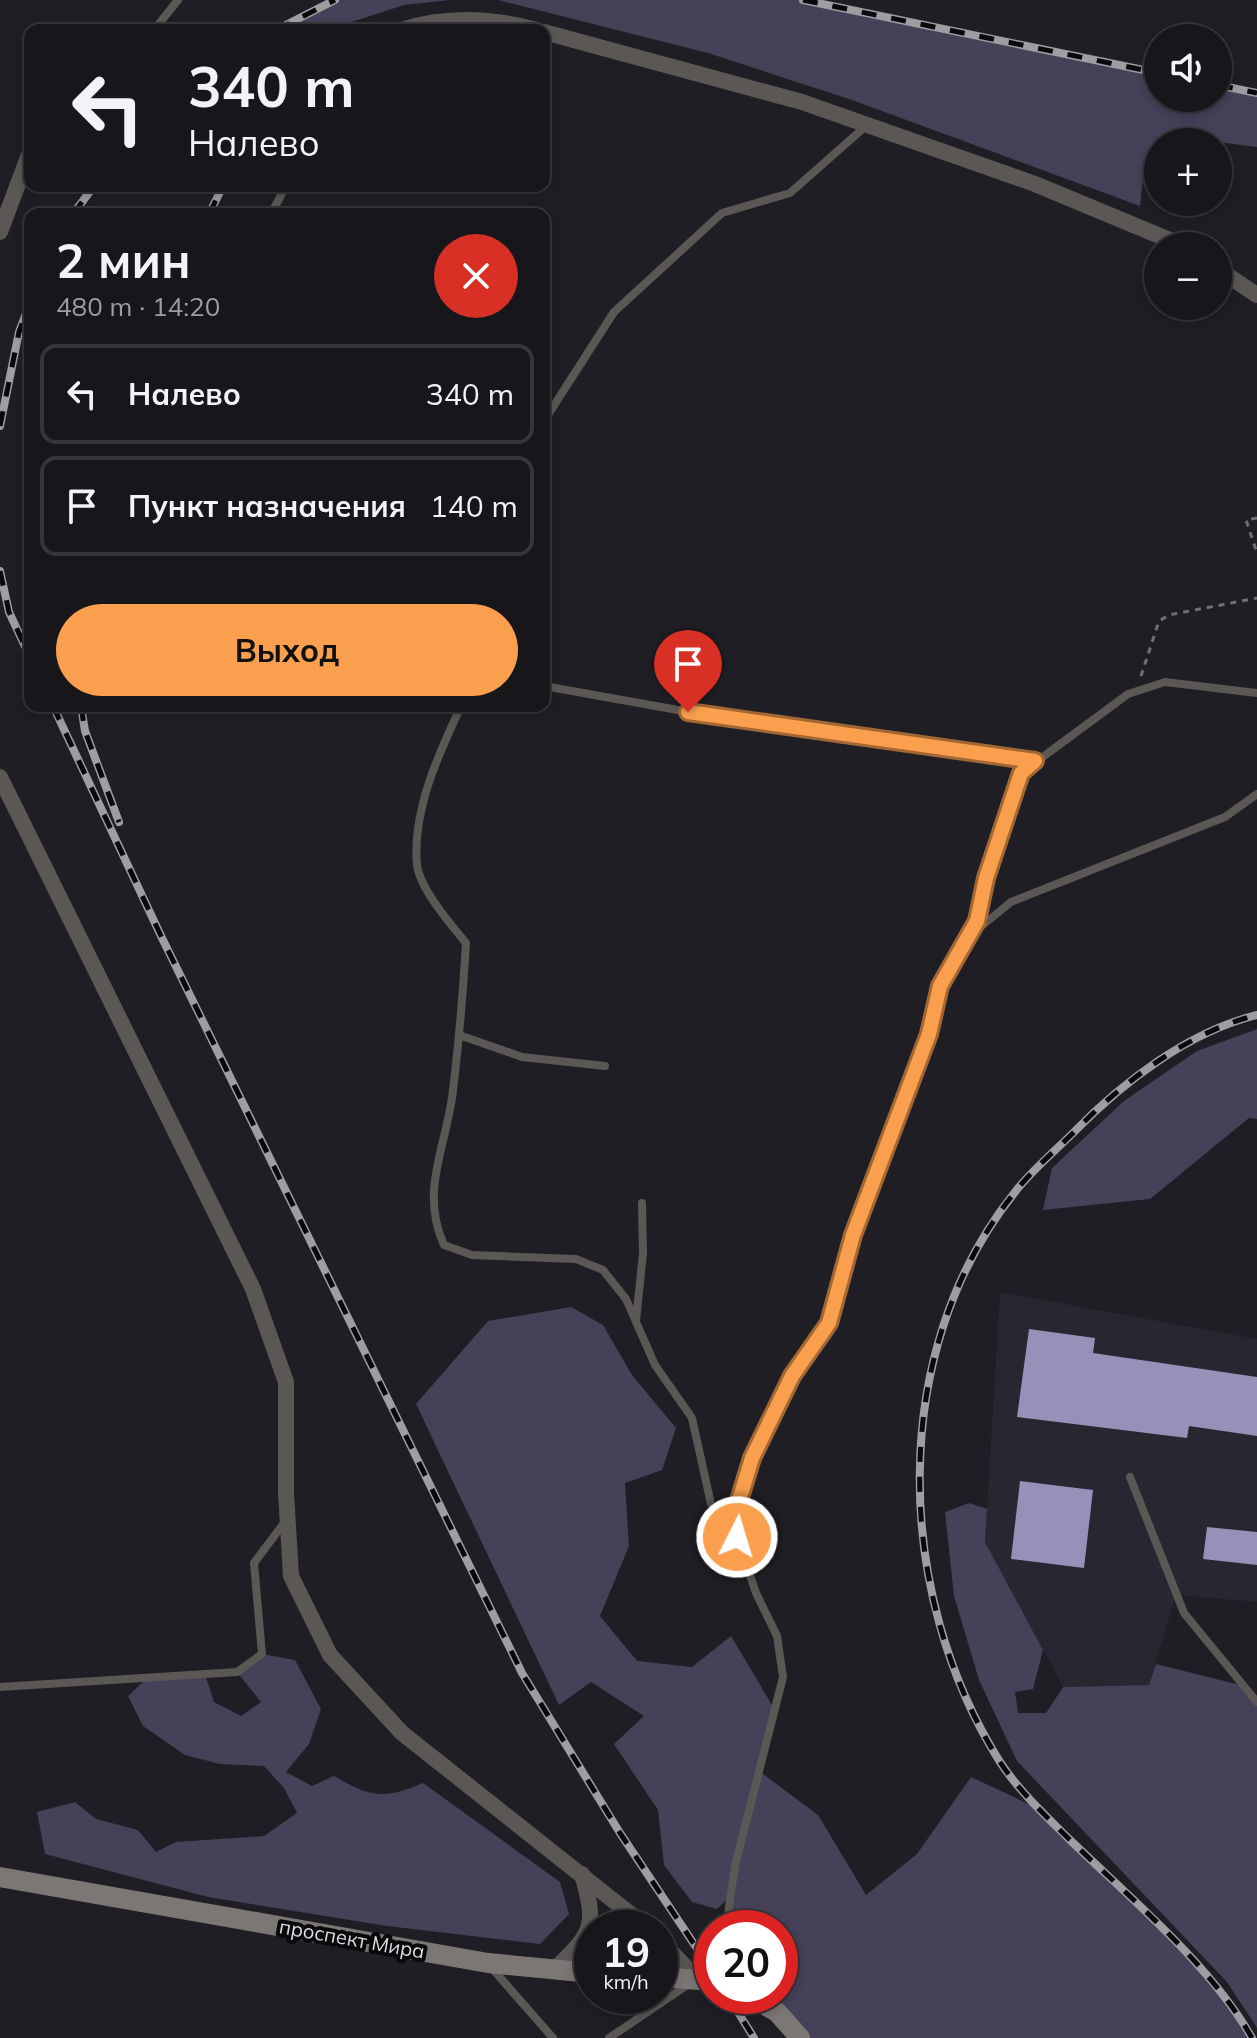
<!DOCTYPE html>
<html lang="ru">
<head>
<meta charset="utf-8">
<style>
  :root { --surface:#17161b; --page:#201f24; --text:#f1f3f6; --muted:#9e9fa3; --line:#36353a; --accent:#fa9f4e }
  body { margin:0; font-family:Mulish,sans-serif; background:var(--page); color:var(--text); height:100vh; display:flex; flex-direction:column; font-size:30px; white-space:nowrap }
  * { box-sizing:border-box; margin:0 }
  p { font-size:26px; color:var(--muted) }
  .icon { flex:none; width:44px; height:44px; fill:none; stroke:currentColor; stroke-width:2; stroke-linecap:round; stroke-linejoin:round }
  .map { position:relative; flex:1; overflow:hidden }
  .side { position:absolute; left:24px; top:208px; width:526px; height:504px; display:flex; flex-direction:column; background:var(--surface); border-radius:16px; box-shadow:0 4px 12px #0003,0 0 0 2px var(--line) }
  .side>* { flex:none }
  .hud { position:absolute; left:24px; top:24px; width:526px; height:168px; border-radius:16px; box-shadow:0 4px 12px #0003,0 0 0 2px var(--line); background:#17161b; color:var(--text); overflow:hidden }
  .controls { position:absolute; left:1144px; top:24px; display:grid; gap:16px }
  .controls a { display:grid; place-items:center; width:88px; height:88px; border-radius:50%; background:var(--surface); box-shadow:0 4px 12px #0003,0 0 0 2px var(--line); font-size:40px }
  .speed { position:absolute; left:574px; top:1910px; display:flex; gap:16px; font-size:40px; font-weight:700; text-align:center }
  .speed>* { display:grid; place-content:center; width:104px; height:104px; border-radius:50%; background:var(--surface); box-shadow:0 4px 12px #0003,0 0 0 2px var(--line); line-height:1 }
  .speed small { font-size:20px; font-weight:400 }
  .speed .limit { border:12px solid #d22; background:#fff; color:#111 }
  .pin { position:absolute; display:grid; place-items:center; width:68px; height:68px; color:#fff; margin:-82px -34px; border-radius:50% 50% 50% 0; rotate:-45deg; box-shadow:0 0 8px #0007 }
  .pin .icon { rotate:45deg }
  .me { position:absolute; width:88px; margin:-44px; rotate:5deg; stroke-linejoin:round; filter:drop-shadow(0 0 6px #0008) }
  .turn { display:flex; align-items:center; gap:28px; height:168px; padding:0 32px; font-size:36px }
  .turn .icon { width:104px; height:104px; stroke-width:2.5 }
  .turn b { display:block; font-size:56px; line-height:68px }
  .round { display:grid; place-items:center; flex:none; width:84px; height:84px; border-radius:42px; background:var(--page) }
  .head { display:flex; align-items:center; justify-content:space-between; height:136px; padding:0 32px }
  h1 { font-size:48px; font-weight:700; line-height:60px }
  .primary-button { display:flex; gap:16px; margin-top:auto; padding:16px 32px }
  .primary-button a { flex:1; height:92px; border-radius:48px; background:var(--accent); color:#111; font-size:32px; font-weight:700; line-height:92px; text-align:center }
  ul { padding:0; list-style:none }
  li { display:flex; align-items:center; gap:24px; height:100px; margin:0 16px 12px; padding:0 16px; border:4px solid var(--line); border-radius:16px }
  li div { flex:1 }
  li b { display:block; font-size:30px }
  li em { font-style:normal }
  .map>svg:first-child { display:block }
  .built { fill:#272631 }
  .green { fill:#444158 }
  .building { fill:#9691b8 }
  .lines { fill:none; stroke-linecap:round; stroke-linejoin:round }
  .path { stroke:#6f6f74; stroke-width:3; stroke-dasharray:6 6; stroke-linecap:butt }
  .lane { stroke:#5a5755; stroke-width:8 }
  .street { stroke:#5a5755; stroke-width:16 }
  .secondary { stroke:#7c7774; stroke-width:20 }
  .rail-casing { stroke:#9d9da2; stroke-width:8 }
  .rail { stroke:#09080b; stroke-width:5; stroke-dasharray:15; stroke-linecap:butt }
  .route-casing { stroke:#a26733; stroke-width:20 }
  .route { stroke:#fa9f4e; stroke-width:14 }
  .labels { text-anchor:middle; stroke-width:8; stroke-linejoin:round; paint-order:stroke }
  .street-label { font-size:20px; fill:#dddde1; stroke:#09080b }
</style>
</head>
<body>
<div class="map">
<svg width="1257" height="2038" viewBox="0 0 1257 2038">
  <rect width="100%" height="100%" fill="#1f1e24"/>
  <polygon class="built" points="1000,1292 1257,1339 1257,1602 1176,1595 1149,1685 1063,1687 985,1542"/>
  <g class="green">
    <polygon points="335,0 450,0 404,5 327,30 276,30"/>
    <polygon points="498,0 803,0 1158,73 1158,98 1218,98 1218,85 1257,93 1257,147 1218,142 1158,142 1158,158 1145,161 1140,206 852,100 708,53"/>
    <polygon points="1257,1029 1257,1119 1249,1118 1150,1199 1043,1210 1052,1168 1124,1101 1197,1051"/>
    <polygon points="571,1307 603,1325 632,1375 676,1428 662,1470 625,1483 629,1546 600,1616 637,1661 692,1667 731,1636 775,1710 759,1771 818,1815 866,1895 917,1854 971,1777 1037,1808 1167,1935 1220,1993 1252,2038 800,2038 756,1996 780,1996 780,1928 726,1928 729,1898 717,1909 692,1902 664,1865 658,1810 614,1744 644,1716 591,1682 559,1705 416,1404 488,1321"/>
    <polygon points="969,1503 987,1509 985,1542 1043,1650 1033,1689 1015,1692 1018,1713 1046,1713 1063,1687 1149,1685 1156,1664 1244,1686 1257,1702 1257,2028 1227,1982 1017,1761 979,1680 954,1596 945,1512"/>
    <path d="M262,1654L295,1660L321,1709L309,1744L286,1772L312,1786L334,1776C370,1797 384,1800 423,1783L560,1882L569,1914L540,1944L387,1926L208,1897L45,1854L37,1812L75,1802L96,1819L138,1830L156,1852L176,1842L264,1836L297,1813L284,1788L264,1766L220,1764L185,1755L143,1726L128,1696L147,1678L205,1674L214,1702L241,1716L261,1702L237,1672Z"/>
  </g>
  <g class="building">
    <polygon points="1029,1329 1095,1338 1093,1353 1257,1377 1257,1436 1189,1426 1187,1438 1017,1417"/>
    <polygon points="1020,1481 1093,1490 1084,1568 1011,1559"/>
    <polygon points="1207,1527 1257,1532 1257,1565 1203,1559"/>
  </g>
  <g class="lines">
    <g class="path">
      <polyline points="1257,518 1246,520 1257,553"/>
      <polyline points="1141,676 1159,621 1169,615 1257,598"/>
    </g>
    <g class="lane">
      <polyline points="154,30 178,0"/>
      <polyline points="271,214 286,186"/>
      <polyline points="544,421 614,312 722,213 790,193 867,125"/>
      <polyline points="544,686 717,717 1035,761"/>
      <path d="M461,706C439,753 412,811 417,865C420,889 451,925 466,943C463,992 459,1041 453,1090C447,1146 419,1190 444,1245L472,1255L576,1259L603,1270L626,1299L655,1365L692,1418L711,1504L737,1525"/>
      <polyline points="973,933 1011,902 1225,817 1257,794"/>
      <polyline points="459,1035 522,1057 605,1066"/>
      <polyline points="636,1321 643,1253 642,1203"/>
      <polyline points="1130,1477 1184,1613 1257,1702"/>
      <polyline points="0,1687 237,1672 262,1654 254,1563 287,1519"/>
      <polyline points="726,1928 735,1866 783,1677 777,1636 756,1593 737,1537 738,1504 752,1458 792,1376 829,1323 853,1235 929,1034 940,986 977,921 986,878 1021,773 1128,694 1165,682 1257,693"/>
      <polyline points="490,1966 553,2038"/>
      <polyline points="609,2038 689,1984"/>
    </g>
    <g class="street">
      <path d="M401,30C445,16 493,18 537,30"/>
      <polyline points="544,32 802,102 1035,184 1184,246"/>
      <polyline points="0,232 30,152"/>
      <polyline points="1218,269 1257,295"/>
      <polyline points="0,777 253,1289 286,1382 286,1493 291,1576 330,1655 402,1733 648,1928"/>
      <polyline points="660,1940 697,1979"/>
      <path d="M554,1970C593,1932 597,1927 582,1874"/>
    </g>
    <g class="secondary">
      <polyline points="0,1877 488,1963 592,1973"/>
      <polyline points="660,1977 712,1981"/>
      <polyline points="749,1996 777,2012 800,2038"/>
    </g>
    <defs>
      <g id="rail">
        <polyline points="803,0 1158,73"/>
        <polyline points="276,30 335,0"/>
        <polyline points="1218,85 1257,93"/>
        <polyline points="73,214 94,186"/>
        <polyline points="209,214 223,186"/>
        <polyline points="0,426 19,332 30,303"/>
        <polyline points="0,571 9,612 30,657"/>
        <polyline points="53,706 162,938 522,1673 620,1833 712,1971"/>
        <polyline points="81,706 85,731 119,822"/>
        <polyline points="728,1996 754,2038"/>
        <path d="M1252,2038C1210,1964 1130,1898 1069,1839C1045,1815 1019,1791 1000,1762C894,1594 887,1351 1015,1192C1032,1170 1055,1151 1074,1132C1123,1082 1188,1032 1257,1015"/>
      </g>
    </defs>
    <use href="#rail" class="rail-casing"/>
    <use href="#rail" class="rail"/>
  </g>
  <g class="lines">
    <defs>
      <polyline id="route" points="688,712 1035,761 1021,773 986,878 977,921 940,986 929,1034 853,1235 829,1323 792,1376 752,1458 738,1504 737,1537"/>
    </defs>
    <use href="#route" class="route-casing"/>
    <use href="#route" class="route"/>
  </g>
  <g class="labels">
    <g class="street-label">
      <text transform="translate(352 1939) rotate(10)" y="7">проспект Мира</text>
    </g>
  </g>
</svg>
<div class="controls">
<a><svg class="icon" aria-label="sound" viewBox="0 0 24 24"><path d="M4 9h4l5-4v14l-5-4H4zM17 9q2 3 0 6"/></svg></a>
<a>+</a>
<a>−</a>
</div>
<div class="speed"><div>19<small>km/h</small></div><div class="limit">20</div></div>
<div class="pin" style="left:688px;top:712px;background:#d93025"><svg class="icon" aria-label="arrive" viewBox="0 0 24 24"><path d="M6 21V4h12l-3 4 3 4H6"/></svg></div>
<svg class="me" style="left:737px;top:1537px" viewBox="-20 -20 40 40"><circle r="17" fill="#fa9f4e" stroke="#fff" stroke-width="3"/><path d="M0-11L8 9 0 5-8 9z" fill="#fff"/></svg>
<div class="hud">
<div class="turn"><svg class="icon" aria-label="left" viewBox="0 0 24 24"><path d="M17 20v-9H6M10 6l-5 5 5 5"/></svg><div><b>340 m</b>Налево</div></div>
</div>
<section class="side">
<div class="head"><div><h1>2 мин</h1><p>480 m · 14:20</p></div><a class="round" style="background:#d93025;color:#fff"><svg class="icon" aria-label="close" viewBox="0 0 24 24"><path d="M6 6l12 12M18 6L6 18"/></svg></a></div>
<ul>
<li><svg class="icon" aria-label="left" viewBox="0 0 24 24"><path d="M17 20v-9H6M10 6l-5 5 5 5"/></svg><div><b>Налево</b></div><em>340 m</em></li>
<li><svg class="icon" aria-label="arrive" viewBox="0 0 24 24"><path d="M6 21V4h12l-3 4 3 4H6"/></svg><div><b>Пункт назначения</b></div><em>140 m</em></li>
</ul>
<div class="primary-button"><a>Выход</a></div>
</section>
</div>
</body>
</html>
